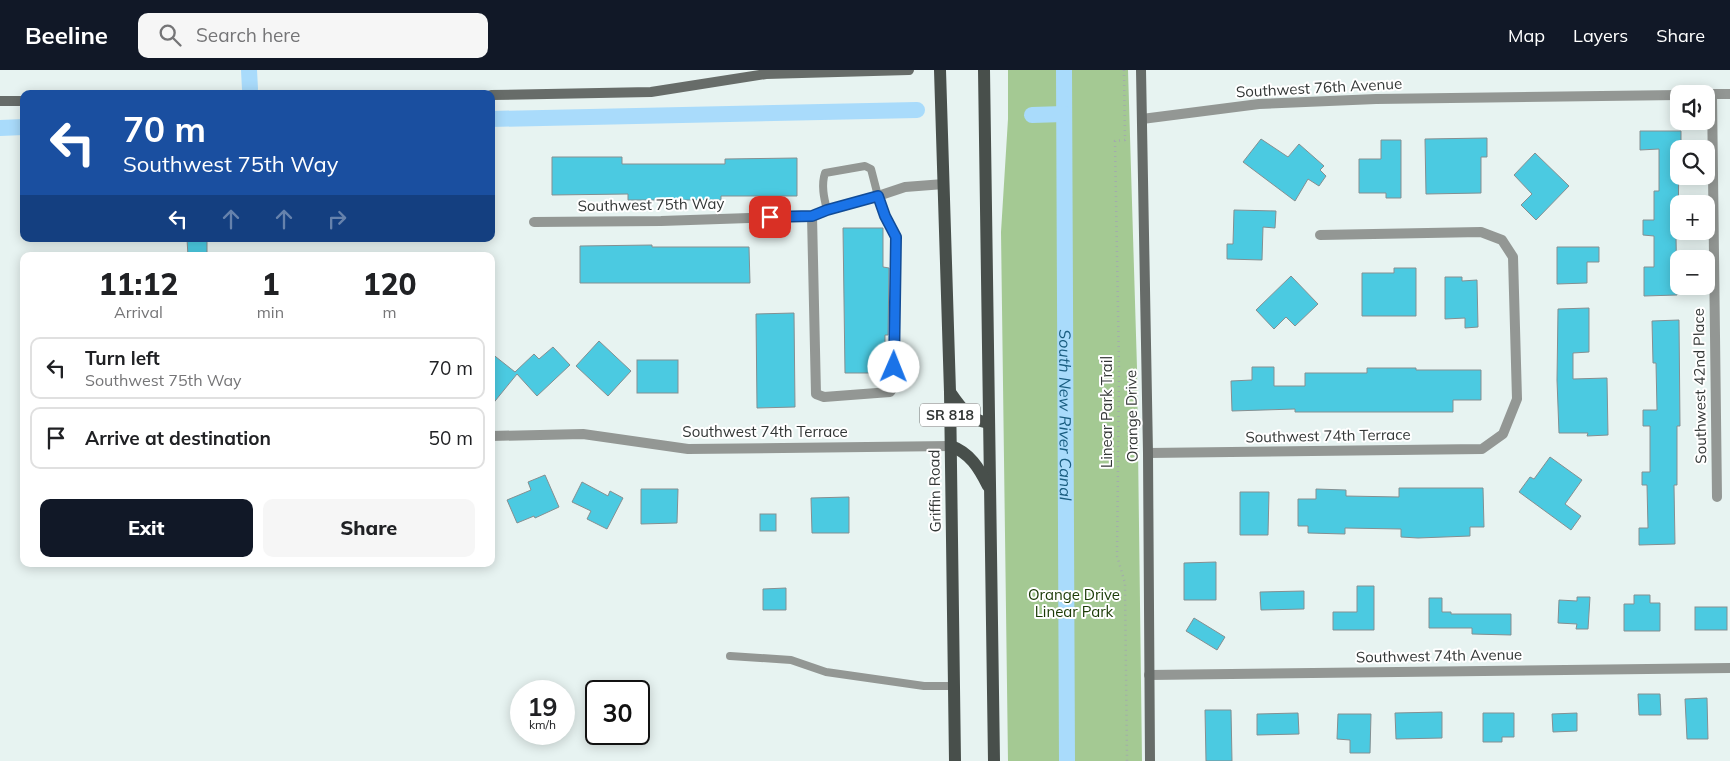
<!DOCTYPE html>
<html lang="en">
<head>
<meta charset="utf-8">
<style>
  :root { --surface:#fff; --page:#f6f6f6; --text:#202124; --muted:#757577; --line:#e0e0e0; --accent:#111827 }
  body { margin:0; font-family:Mulish,sans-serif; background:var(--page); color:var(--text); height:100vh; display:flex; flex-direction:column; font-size:19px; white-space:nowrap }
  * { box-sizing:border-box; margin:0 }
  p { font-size:16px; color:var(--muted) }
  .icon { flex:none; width:28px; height:28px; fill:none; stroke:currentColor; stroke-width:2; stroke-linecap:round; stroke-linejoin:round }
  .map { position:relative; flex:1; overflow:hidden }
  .drawer { position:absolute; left:20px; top:182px; width:475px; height:315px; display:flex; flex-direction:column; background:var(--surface); border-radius:10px; box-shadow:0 2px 12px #0003 }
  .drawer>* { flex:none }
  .guide { position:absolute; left:20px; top:20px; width:475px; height:152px; border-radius:10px; box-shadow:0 2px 12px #0003; background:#1a4fa0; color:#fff; overflow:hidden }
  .buttons { position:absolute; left:1670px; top:15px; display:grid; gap:10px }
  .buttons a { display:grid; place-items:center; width:45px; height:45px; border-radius:10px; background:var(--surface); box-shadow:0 2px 12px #0003; font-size:25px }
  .speed { position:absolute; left:510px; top:610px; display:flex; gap:10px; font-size:25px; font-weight:700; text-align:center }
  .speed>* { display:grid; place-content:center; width:65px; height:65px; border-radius:50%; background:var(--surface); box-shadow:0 2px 12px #0003; line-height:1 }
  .speed small { font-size:12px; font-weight:400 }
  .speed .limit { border:2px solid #111; border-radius:8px; background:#fff; color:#111 }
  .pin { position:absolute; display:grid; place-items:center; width:42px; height:42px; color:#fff; margin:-21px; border-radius:10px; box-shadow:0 2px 8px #0006 }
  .me { position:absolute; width:55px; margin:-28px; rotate:1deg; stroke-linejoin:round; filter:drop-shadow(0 0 4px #0008) }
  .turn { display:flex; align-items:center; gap:18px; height:105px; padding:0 20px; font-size:22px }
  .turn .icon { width:65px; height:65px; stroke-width:2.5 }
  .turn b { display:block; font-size:35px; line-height:42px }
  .lanes { display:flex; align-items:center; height:48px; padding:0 20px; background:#0003; justify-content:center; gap:25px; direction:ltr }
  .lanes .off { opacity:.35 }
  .eta { display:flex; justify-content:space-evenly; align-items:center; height:85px; text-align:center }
  .eta b { font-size:30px; font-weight:800; line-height:35px }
  .action { display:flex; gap:10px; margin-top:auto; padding:10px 20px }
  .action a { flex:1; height:58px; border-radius:10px; background:var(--accent); color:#fff; font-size:20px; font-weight:800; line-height:58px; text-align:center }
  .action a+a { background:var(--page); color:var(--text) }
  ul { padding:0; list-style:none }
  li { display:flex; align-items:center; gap:15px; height:62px; margin:0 10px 8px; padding:0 10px; border:2px solid var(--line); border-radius:10px }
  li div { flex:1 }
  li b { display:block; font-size:19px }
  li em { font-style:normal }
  header { display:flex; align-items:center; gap:30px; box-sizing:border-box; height:70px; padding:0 25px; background:var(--accent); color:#fff }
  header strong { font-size:24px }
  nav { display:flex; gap:28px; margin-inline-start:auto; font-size:18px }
  .search { width:350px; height:45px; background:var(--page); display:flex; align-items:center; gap:12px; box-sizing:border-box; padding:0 18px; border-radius:10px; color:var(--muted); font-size:19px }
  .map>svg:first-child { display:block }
  .green { fill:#a4c993 }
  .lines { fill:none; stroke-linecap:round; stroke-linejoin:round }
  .canal { stroke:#a9dbfb; stroke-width:16 }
  .building { fill:#4bcae1; stroke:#858f91 }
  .path { stroke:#a3acab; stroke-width:2.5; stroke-dasharray:1 4; stroke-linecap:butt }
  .lane { stroke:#939794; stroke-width:8 }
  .street { stroke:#939794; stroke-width:10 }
  .secondary { stroke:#676c69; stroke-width:10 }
  .primary { stroke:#484f4b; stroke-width:12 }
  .route-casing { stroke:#114b97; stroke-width:12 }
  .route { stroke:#1a73e8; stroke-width:9 }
  .labels { text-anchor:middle; stroke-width:4; stroke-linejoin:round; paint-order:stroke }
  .shield { fill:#fff; stroke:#707372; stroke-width:1 }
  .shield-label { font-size:14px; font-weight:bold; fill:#333736 }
  .street-label { font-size:15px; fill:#333736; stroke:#fff }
  .park-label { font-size:15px; fill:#1a3a05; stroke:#fff }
  .water-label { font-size:16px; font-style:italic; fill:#195d80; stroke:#fff }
</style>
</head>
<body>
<header>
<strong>Beeline</strong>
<div class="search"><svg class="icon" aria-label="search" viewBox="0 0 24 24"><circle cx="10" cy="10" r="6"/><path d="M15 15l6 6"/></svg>Search here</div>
<nav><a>Map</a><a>Layers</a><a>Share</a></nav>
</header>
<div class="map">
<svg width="1730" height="691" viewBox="0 0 1730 691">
  <rect width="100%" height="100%" fill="#e7f3f1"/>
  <polygon class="green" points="1008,0 1128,0 1137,298 1142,691 1008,691 1001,162 1008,49"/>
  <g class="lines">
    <g class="canal">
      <polyline points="249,0 250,19"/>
      <path id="s1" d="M1064,0L1067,691"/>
      <polyline points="1032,45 1064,44"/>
      <polyline points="491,49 917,40"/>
      <polyline points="0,58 24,57"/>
    </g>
  </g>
  <g class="building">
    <polygon points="1640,61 1681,61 1681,79 1679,79 1678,166 1676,166 1677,225 1644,226 1644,197 1654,197 1654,166 1643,165 1643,150 1654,150 1654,121 1659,121 1659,79 1640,80"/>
    <polygon points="1487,68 1487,87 1481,87 1481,123 1426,124 1425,69"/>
    <polygon points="1261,69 1288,87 1299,74 1324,96 1320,100 1326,106 1319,116 1308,109 1295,131 1243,92"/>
    <polygon points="1381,70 1401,70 1401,128 1386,128 1386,123 1359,123 1359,89 1381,89"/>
    <polygon points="1535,83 1569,116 1536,150 1521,135 1532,124 1514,105"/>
    <polygon points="552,87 622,87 622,94 725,94 725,89 797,88 797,126 721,126 721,130 628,130 628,124 552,125"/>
    <polygon points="1234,140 1276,141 1275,158 1263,157 1262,190 1227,189 1227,174 1233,174"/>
    <polygon points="843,158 883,158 883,197 889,198 888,265 885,265 885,303 845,303"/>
    <polygon points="187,169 207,169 207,186 188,186"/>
    <polygon points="652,175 652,177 749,177 750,213 580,213 580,176"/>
    <polygon points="1557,177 1599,177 1599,192 1587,192 1587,213 1557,214"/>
    <polygon points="1394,198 1416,198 1416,246 1362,246 1362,203 1394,203"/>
    <polygon points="1291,206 1318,234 1295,256 1286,247 1274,259 1256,240"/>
    <polygon points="1445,207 1462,207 1462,211 1477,210 1478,257 1465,258 1465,248 1445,249"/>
    <polygon points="1589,238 1589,282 1573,283 1573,309 1607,308 1608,365 1587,366 1588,363 1559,363 1557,310 1558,239"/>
    <polygon points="794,243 795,337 757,338 756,244"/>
    <polygon points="1679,250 1680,356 1677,356 1677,415 1674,415 1675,474 1639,475 1639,458 1648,458 1647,415 1642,415 1642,402 1650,402 1650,356 1643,356 1643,340 1657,340 1656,293 1653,293 1652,251"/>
    <polygon points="599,271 631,301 608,326 576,296"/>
    <polygon points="553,277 570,295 537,326 517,304 491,336 491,283 515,302 534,284 539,289"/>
    <rect x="637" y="290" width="41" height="33"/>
    <polygon points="1252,297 1274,297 1274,316 1305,316 1305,303 1367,303 1367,298 1416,298 1416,300 1481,300 1481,330 1453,330 1453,342 1295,342 1295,339 1232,341 1231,311 1252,310"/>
    <polygon points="1550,387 1582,410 1565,434 1581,446 1571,460 1519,422 1530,407 1534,409"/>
    <polygon points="545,405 559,437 535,448 534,446 517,453 507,430 531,420 528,412"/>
    <polygon points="582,412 608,426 610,421 623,428 607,459 587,449 591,441 572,432"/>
    <polygon points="1399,418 1483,418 1484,457 1470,457 1470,466 1418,468 1401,467 1401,459 1345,458 1345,464 1308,463 1308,456 1298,456 1298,429 1316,429 1316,419 1346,420 1346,426 1399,427"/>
    <polygon points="641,419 678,419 677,453 641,454"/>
    <polygon points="1240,422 1269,422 1268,465 1240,465"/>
    <polygon points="849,427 849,463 812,463 811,428"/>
    <rect x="760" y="444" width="16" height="17"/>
    <polygon points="1216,492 1216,530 1184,530 1184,493"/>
    <polygon points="1357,516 1374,516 1374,560 1333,560 1333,542 1357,542"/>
    <polygon points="786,518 786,540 763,540 763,519"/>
    <polygon points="1304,521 1304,539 1261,540 1260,522"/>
    <polygon points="1634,525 1650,525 1650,533 1660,533 1660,561 1624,561 1624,534 1634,534"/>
    <polygon points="1577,527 1590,527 1588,559 1576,559 1577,554 1558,553 1559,530 1577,531"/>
    <polygon points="1429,528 1442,528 1442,542 1451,542 1451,544 1511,544 1511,565 1472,564 1472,558 1429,558"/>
    <rect x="1695" y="537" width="32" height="23"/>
    <polygon points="1194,548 1225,567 1217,580 1186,561"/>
    <polygon points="1638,624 1660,624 1661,645 1639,645"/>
    <polygon points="1707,628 1708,669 1687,669 1685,629"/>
    <polygon points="1205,640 1231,640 1232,691 1206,691"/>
    <polygon points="1442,642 1442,668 1396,669 1395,643"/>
    <polygon points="1298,643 1299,664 1257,665 1257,644"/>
    <polygon points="1483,643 1514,643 1514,667 1502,667 1502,672 1483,672"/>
    <polygon points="1577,643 1577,661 1553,662 1552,644"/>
    <polygon points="1338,644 1371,644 1370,683 1350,683 1350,670 1337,669"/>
  </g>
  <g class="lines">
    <polyline class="path" points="1124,0 1125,70 1115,71 1119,300 1117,486 1125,513 1127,691"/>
    <g class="lane">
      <path d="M827,140C824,128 821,115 825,103L865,96L871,99L878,126"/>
      <polyline points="730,586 791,590 826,602 924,616 954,616"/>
    </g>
    <g class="street">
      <polyline points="1706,24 1730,24"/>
      <polyline points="1712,24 1717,427"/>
      <polyline points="1142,49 1259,34 1376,29 1679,25"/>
      <polyline points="812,146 816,324 824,327 890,322 894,316 896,167 885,146 878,126"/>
      <polyline points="534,152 661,151 812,146 827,140 878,126 905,117 944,114"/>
      <polyline points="491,366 583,364 688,379 951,376"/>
      <polyline points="1148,383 1482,379 1503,364 1517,329 1513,187 1502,170 1481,162 1320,165"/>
      <polyline points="1149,605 1730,598"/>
    </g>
    <g class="secondary">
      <polyline points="1141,0 1148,383 1150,691"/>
      <polyline points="491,25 651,22 766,4 909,0"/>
      <polyline points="0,31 24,31"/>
    </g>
    <g class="primary">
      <polyline points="940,0 950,322 955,691"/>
      <polyline points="984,0 994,691"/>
      <path d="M950,322C961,338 969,350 989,353"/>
      <path d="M951,376C970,383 979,398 988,416"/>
    </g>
  </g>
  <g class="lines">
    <defs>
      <polyline id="route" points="770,147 812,146 827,140 878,126 885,146 896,167 894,297"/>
    </defs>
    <use href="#route" class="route-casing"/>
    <use href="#route" class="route"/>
  </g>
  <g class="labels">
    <rect class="shield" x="920" y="333.5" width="60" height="23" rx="4"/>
    <g class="shield-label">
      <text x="950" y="350">SR 818</text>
    </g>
    <g class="street-label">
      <text transform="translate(1319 18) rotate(-3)" y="5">Southwest 76th Avenue</text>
      <text transform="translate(651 135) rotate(-1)" y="5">Southwest 75th Way</text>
      <text transform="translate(1700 316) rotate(-91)" y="5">Southwest 42nd Place</text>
      <text transform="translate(1107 342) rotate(-90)" y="5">Linear Park Trail</text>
      <text transform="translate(1132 346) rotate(-91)" y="5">Orange Drive</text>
      <text x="765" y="367">Southwest 74th Terrace</text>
      <text transform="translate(1328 366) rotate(-1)" y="5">Southwest 74th Terrace</text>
      <text transform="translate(935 421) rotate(-91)" y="5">Griffin Road</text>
      <text transform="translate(1439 586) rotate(-1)" y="5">Southwest 74th Avenue</text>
    </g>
    <g class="park-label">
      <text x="1074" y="530">Orange Drive<tspan x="1074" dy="17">Linear Park</tspan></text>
    </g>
    <g class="water-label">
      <text dy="6" stroke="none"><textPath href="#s1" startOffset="345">South New River Canal</textPath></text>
    </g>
  </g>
</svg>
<div class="buttons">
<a><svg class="icon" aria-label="sound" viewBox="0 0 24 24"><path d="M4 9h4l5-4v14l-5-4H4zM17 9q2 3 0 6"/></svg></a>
<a><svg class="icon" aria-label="search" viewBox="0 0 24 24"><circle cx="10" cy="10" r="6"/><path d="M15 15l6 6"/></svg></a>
<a>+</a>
<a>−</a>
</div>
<div class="speed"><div>19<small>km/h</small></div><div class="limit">30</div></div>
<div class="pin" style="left:770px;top:147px;background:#d93025"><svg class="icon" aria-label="arrive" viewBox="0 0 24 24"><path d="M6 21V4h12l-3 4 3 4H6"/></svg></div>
<svg class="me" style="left:894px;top:297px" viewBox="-20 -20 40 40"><circle r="19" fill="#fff"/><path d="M0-13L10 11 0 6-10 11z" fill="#1a73e8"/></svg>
<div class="guide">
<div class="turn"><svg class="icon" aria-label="left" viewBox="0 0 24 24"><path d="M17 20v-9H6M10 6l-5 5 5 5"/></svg><div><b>70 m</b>Southwest 75th Way</div></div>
<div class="lanes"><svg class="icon" aria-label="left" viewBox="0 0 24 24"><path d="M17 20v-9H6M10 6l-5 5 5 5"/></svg><svg class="icon off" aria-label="ahead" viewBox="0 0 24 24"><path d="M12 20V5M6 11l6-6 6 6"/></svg><svg class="icon off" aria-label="ahead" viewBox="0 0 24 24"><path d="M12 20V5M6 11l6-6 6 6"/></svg><svg class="icon off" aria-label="right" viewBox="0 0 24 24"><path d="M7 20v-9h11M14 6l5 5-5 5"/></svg></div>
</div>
<section class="drawer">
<div class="eta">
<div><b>11:12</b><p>Arrival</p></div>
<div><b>1</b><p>min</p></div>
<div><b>120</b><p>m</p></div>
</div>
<ul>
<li><svg class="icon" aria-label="left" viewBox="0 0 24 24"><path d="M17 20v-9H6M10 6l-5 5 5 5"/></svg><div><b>Turn left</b><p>Southwest 75th Way</p></div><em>70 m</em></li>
<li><svg class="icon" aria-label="arrive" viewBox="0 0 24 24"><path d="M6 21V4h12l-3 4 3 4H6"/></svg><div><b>Arrive at destination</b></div><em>50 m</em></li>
</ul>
<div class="action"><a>Exit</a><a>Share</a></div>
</section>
</div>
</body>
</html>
